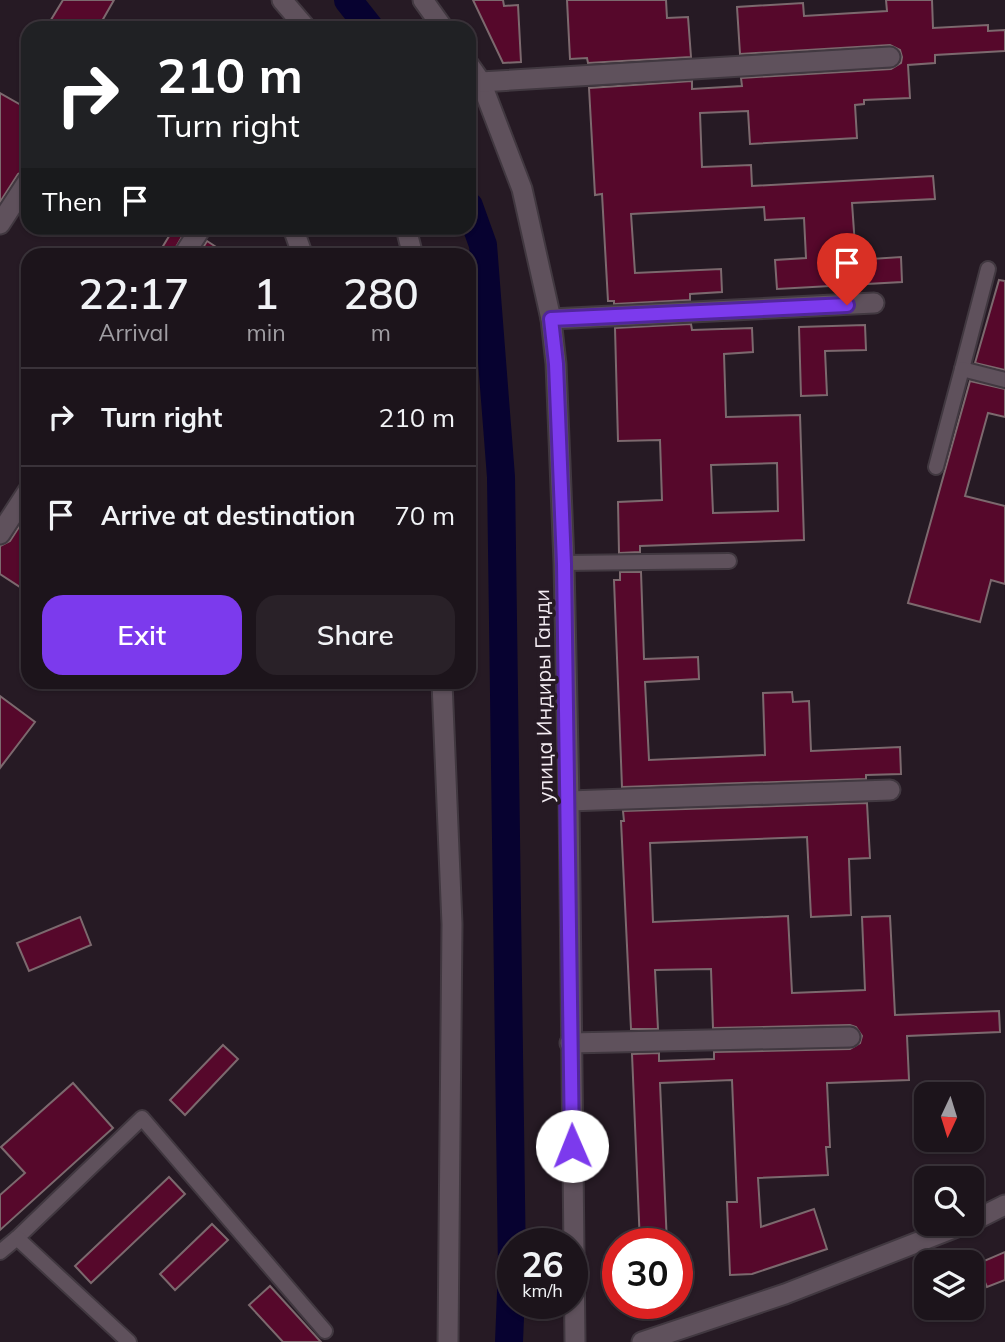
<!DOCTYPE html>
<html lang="en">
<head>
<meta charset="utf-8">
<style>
  :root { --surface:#1c141b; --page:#292128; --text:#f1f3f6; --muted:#a09ea3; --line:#3a333a; --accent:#7c3aed }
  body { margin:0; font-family:Mulish,sans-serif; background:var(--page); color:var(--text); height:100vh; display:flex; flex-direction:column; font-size:26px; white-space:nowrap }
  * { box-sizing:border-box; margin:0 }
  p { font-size:23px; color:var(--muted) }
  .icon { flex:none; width:38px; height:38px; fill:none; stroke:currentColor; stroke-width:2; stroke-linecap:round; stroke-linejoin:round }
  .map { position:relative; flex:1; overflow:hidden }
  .panel { position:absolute; left:21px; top:248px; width:455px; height:441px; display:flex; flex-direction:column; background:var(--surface); border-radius:21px; box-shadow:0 2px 5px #0004,0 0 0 2px var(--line) }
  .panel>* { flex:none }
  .hud { position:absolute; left:21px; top:21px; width:455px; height:214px; border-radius:21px; box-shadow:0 2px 5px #0004,0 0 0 2px var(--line); background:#202124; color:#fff; overflow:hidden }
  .needle { width:46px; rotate:184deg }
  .controls { position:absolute; left:914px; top:1082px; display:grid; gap:14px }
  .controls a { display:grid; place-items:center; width:70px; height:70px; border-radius:14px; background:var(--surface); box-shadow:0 2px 5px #0004,0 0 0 2px var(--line); font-size:35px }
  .speed { position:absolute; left:497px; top:1228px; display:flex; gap:14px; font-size:35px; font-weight:700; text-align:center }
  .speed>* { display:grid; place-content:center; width:91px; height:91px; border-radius:50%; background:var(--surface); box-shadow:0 2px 5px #0004,0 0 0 2px var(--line); line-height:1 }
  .speed small { font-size:18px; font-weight:400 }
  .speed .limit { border:10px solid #d22; background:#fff; color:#111 }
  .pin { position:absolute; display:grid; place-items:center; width:60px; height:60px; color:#fff; margin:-72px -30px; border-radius:50% 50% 50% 0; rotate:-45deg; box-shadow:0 0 7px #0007 }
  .pin .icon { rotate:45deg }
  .me { position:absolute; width:77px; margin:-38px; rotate:359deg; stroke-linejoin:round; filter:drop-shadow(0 0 5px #0008) }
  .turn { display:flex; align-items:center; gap:24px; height:147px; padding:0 21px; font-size:32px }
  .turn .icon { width:91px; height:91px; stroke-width:2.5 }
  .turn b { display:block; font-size:49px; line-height:60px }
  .then { display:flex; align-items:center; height:66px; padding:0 21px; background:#0003; gap:14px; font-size:26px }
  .eta { display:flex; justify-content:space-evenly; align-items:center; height:119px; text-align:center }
  .eta b { font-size:42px; font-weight:600; line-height:49px }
  .cta { display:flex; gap:14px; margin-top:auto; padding:14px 21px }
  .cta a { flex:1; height:80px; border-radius:21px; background:var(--accent); color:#fff; font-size:28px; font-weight:600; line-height:80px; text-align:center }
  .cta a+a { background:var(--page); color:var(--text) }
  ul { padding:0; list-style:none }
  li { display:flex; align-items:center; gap:21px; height:98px; padding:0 21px; border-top:2px solid var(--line) }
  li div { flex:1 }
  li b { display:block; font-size:26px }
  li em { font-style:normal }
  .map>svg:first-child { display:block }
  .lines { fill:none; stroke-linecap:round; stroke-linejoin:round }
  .canal { stroke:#070230; stroke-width:28 }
  .building { fill:#56082b; stroke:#7c696e; stroke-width:2; fill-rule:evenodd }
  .service-casing { stroke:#413840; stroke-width:18 }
  .minor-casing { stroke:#413840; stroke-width:23 }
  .service { stroke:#5f515c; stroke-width:14 }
  .minor { stroke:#5f515c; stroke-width:19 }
  .route-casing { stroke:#51269a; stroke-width:18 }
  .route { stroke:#7c3aed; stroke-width:12 }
  .labels { text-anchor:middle; stroke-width:7; stroke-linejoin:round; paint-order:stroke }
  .street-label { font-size:21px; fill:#f4ecf3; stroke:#261a24 }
</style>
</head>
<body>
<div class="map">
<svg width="1005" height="1342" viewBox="0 0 1005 1342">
  <rect width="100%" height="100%" fill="#261a24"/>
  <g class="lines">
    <g class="canal">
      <polyline points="348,0 370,28"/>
      <polyline points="469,206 483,245 501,477 512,1269 509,1342"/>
    </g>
  </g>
  <g class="building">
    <polygon points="63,0 114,0 98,28 46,28"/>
    <polygon points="473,0 503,0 504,6 518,5 521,62 503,63"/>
    <polygon points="567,0 666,0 667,18 688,17 691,57 588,63 587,58 570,59"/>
    <polygon points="886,0 932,0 933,28 988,25 988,31 1005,30 1005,51 935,55 935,63 908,65 910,98 864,100 864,104 855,105 857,138 750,144 748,111 700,113 702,167 751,165 752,186 933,176 935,199 852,203 856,260 901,257 902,282 777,289 775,260 806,258 804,218 765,220 764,207 631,214 635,273 721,269 722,292 690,294 690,300 614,304 614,301 608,301 602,194 595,195 589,88 692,81 692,89 742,86 741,78 891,69 901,63 902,57 900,50 890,45 740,54 737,7 803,3 804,16 887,11"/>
    <polygon points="0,93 28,109 28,169 18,174 0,202"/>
    <polygon points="174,228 187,228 171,256 157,256"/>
    <polygon points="207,241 230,256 198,256"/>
    <polygon points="999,280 1005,281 1005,370 975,363"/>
    <path d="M691,324L692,330L752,328L753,352L724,354L726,417L800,415L804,540L640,546V552L619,553L618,502L662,500L660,440L618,441L615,328ZM777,463L778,511L713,513L711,465Z"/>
    <polygon points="865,325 866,350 825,351 827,395 801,396 799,327"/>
    <polygon points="970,381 1005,389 1005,417 988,413 965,496 1005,506 1005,584 991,580 980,622 908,603"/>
    <polygon points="28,513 28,575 20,587 0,574 0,546 10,541"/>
    <polygon points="620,572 641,572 644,659 698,657 699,679 645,682 649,760 765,755 763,693 792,692 793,702 809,701 811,751 900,747 901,774 866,775 866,779 622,787 614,580 620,580"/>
    <polygon points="0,696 35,722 0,768"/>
    <polygon points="867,803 870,858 849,859 851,915 811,917 807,837 650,843 653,922 788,916 792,993 865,990 862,917 890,916 895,1015 999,1011 1000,1032 907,1036 909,1080 827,1083 830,1147 826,1147 828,1175 758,1178 761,1227 814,1209 827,1249 752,1274 730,1275 727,1202 737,1202 732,1080 660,1083 667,1244 640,1244 632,1054 659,1053 659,1061 714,1059 714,1052 850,1049 860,1043 862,1036 856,1027 850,1025 713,1028 711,969 655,970 658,1029 631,1029 621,821 624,821 623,811"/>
    <polygon points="80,917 91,945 29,971 17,943"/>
    <polygon points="223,1045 238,1059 185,1115 170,1100"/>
    <polygon points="73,1083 113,1128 0,1230 0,1195 25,1173 1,1147"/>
    <polygon points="169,1177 185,1194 91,1283 75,1266"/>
    <polygon points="212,1224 228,1240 175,1290 160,1274"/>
    <polygon points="1005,1252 1005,1280 987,1287 977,1264"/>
    <polygon points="270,1286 321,1342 283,1342 249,1305"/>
  </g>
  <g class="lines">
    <defs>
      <g id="service">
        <polyline points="962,369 988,269"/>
        <polyline points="936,467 962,369 1005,380"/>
        <polyline points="564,563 729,561"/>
        <polyline points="17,1238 142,1118 325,1331"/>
        <polyline points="0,1252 17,1238 129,1342"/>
      </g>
      <g id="minor">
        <polyline points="282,0 306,28"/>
        <polyline points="423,0 443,28"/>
        <polyline points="469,65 481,82 522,189 551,319 556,364 564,563 569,801 575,1342"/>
        <polyline points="481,82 890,57"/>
        <polyline points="0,224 28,181"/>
        <polyline points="293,228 303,256"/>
        <polyline points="406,228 413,256"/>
        <polyline points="183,256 201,228"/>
        <polyline points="551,319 874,303"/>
        <polyline points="0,534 28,491"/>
        <polyline points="442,682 452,924 448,1342"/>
        <polyline points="569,801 890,790"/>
        <polyline points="570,1043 850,1037"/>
        <polyline points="971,1222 1005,1205"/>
        <polyline points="642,1342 785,1294 967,1223"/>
      </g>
    </defs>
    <use href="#service" class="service-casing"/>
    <use href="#minor" class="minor-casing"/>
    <use href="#service" class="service"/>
    <use href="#minor" class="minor"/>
  </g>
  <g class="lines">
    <defs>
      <polyline id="route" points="572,1146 564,564 556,364 551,319 847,305"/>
    </defs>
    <use href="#route" class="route-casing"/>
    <use href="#route" class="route"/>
  </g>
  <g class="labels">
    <g class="street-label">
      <text transform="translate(544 696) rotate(-91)" y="7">улица Индиры Ганди</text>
    </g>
  </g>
</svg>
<div class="controls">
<a><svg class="needle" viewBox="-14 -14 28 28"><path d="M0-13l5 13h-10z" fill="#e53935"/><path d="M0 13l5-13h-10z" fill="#a09ea3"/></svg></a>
<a><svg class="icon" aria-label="search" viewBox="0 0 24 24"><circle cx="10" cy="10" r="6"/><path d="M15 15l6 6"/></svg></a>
<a><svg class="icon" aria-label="layers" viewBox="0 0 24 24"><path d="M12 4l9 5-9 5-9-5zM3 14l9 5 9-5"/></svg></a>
</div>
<div class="speed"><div>26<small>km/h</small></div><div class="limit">30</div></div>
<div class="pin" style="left:847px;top:305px;background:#d93025"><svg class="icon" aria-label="arrive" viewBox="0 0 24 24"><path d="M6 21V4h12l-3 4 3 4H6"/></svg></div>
<svg class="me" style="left:572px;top:1146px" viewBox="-20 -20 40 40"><circle r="19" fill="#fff"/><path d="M0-13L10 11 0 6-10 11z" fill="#7c3aed"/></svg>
<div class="hud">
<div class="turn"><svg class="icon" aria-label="right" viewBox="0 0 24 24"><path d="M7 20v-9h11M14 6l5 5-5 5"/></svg><div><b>210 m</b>Turn right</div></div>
<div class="then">Then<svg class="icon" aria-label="arrive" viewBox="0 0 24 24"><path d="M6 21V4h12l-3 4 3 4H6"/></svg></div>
</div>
<section class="panel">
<div class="eta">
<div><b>22:17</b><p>Arrival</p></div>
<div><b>1</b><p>min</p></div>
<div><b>280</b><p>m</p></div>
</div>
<ul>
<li><svg class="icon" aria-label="right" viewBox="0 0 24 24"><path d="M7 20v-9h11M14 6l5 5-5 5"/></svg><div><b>Turn right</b></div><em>210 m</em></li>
<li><svg class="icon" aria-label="arrive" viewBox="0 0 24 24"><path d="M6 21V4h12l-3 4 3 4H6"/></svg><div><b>Arrive at destination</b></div><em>70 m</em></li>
</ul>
<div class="cta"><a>Exit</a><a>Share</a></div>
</section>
</div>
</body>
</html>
